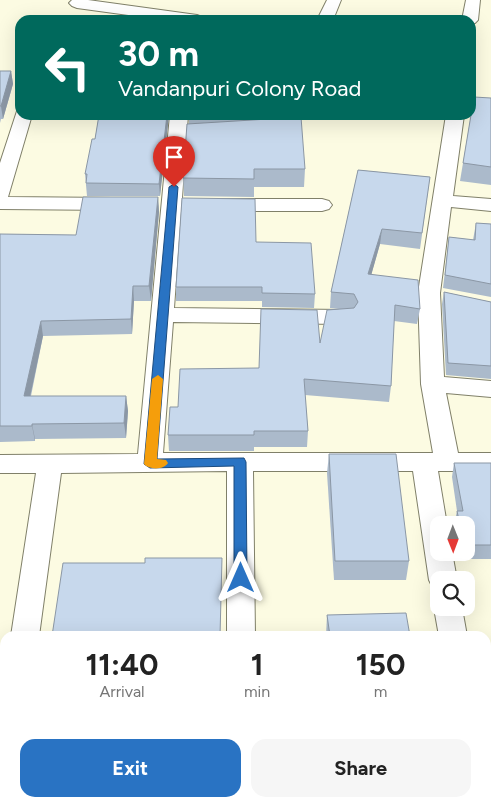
<!DOCTYPE html>
<html lang="en">
<head>
<meta charset="utf-8">
<style>
  :root { --surface:#fff; --page:#f6f6f6; --text:#222; --muted:#767676; --accent:#2973c3 }
  body { margin:0; font-family:Figtree,sans-serif; background:var(--page); color:var(--text); height:100vh; display:flex; flex-direction:column; font-size:19px; white-space:nowrap }
  * { box-sizing:border-box; margin:0 }
  p { font-size:16px; color:var(--muted) }
  .icon { flex:none; width:28px; height:28px; fill:none; stroke:currentColor; stroke-width:2; stroke-linecap:round; stroke-linejoin:round }
  .map { position:relative; flex:1; overflow:hidden }
  .sheet { position:absolute; left:0px; top:631px; width:491px; height:176px; display:flex; flex-direction:column; background:var(--surface); border-radius:15px 15px 0 0; box-shadow:0 5px 20px #0002 }
  .sheet>* { flex:none }
  .hud { position:absolute; left:15px; top:15px; width:461px; height:105px; border-radius:15px; box-shadow:0 5px 20px #0002; background:#00695c; color:#fff; overflow:hidden }
  .needle { width:32px; rotate:179deg }
  .fabs { position:absolute; left:430px; top:516px; display:grid; gap:10px }
  .fabs a { display:grid; place-items:center; width:45px; height:45px; border-radius:10px; background:var(--surface); box-shadow:0 5px 20px #0002; font-size:25px }
  .pin { position:absolute; display:grid; place-items:center; width:42px; height:42px; color:#fff; margin:-51px -21px; border-radius:50% 50% 50% 0; rotate:-45deg; box-shadow:0 0 5px #0007 }
  .pin .icon { rotate:45deg }
  .me { position:absolute; width:55px; margin:-28px; rotate:0deg; stroke-linejoin:round; filter:drop-shadow(0 0 4px #0008) }
  .turn { display:flex; align-items:center; gap:18px; height:105px; padding:0 20px; font-size:22px }
  .turn .icon { width:65px; height:65px; stroke-width:2.5 }
  .turn b { display:block; font-size:35px; line-height:42px }
  .eta { display:flex; justify-content:space-evenly; align-items:center; height:85px; text-align:center }
  .eta b { font-size:30px; font-weight:700; line-height:35px }
  .button { display:flex; gap:10px; margin-top:auto; padding:10px 20px }
  .button a { flex:1; height:58px; border-radius:15px; background:var(--accent); color:#fff; font-size:20px; font-weight:700; line-height:58px; text-align:center }
  .button a+a { background:var(--page); color:var(--text) }
  .map>svg:first-child { display:block }
  .lines { fill:none; stroke-linecap:round; stroke-linejoin:round }
  .minor-casing { stroke:#808069; stroke-width:2 }
  .minor { fill:#fff; fill-rule:evenodd }
  .wall { fill:#abbacb }
  .shaded-wall { fill:#8b97a5 }
  .building { fill:#c7d8ec; stroke:#8b97a5 }
  .route { fill:#2973c3; stroke:#1b4b7f }
  .slow { fill:#f59e0b }
</style>
</head>
<body>
<div class="map">
<svg width="491" height="807" viewBox="0 0 491 807">
  <rect width="100%" height="100%" fill="#fcfbe2"/>
  <g class="lines">
    <defs>
      <g id="minor">
        <polygon points="72,0 88,0 197,15 202,17 205,20 165,20 77,8 72,6 69,3"/>
        <polygon points="327,0 341,0 333,20 317,20"/>
        <polygon points="466,0 480,0 478,20 475,23 471,24 471,20 462,20"/>
        <polygon points="17,111 20,111 20,115 32,115 8,197 113,198 120,200 123,204 120,208 113,210 0,209 0,163"/>
        <polygon points="170,115 188,115 174,308 344,310 352,312 355,317 352,322 344,324 173,322 163,453 433,453 421,384 418,293 446,115 464,115 453,196 491,199 491,211 451,207 440,293 444,377 491,381 491,397 446,393 458,453 491,453 491,471 438,471 447,525 439,525 439,552 452,552 457,580 439,580 439,590 433,588 429,580 413,471 253,471 255,636 227,636 227,471 61,473 39,636 11,636 36,473 0,473 0,455 138,454"/>
        <polygon points="222,199 322,199 329,201 332,205 329,209 322,211 222,211 215,209 212,205 215,201"/>
        <polygon points="439,599 439,608 462,608 467,636 439,636 434,608"/>
        <polygon points="5,776 5,802 20,802 19,807 0,807 0,778"/>
        <polygon points="486,789 491,791 491,807 465,807 464,802 486,802"/>
        <rect x="226" y="802" width="32" height="5"/>
      </g>
    </defs>
    <use href="#minor" class="minor-casing"/>
    <use href="#minor" class="minor"/>
  </g>
  <g class="wall">
    <polygon points="0,71 11,71 13,84 3,119 1,119 0,123"/>
    <polygon points="491,98 491,185 460,181 471,115"/>
    <polygon points="99,115 169,115 160,196 87,196 85,174 95,139"/>
    <polygon points="189,115 255,115 255,120 305,169 304,187 254,187 254,197 184,196 183,178 189,124"/>
    <polygon points="358,170 430,177 420,249 380,244 371,275 420,309 417,324 394,321 391,386 389,402 305,395 308,431 307,447 254,447 254,451 169,451 168,435 178,407 259,368 320,343 339,309 330,308 331,292"/>
    <polygon points="158,197 159,212 151,301 134,301 132,334 43,336 31,396 126,396 128,411 126,438 35,439 35,441 0,442 0,234 76,235"/>
    <polygon points="476,223 491,224 491,297 443,288 449,237 473,240"/>
    <polygon points="256,242 315,294 314,308 262,307 262,301 176,301 176,287"/>
    <polygon points="444,292 491,302 491,379 446,375 442,304"/>
    <polygon points="329,454 409,561 406,580 334,580 327,473"/>
    <polygon points="454,463 491,463 491,559 461,559 459,552 466,552 466,525 454,525 457,511 452,477"/>
    <polygon points="327,615 410,636 326,636"/>
  </g>
  <g class="shaded-wall">
    <polygon points="11,71 13,84 3,119 1,106"/>
    <polygon points="167,115 169,115 160,196 159,184"/>
    <polygon points="158,197 159,212 151,301 149,286"/>
    <polygon points="382,229 380,244 367,290 368,274"/>
    <polygon points="133,286 134,301 132,334 131,319"/>
    <polygon points="41,321 43,336 27,411 24,396"/>
    <polygon points="126,396 128,411 126,438 124,423"/>
    <polygon points="32,424 35,439 35,441 32,426"/>
  </g>
  <g class="building">
    <polygon points="0,71 11,71 1,106 0,106"/>
    <polygon points="474,97 491,98 491,167 463,163"/>
    <polygon points="99,115 167,115 159,184 86,183 87,174 85,174 92,139 95,139"/>
    <polygon points="301,117 305,169 254,169 254,179 183,178 187,124"/>
    <polygon points="358,170 430,177 422,233 382,229 368,274 418,280 420,309 395,305 391,386 304,379 308,431 254,431 254,435 168,435 170,407 178,407 180,369 259,368 261,309 317,310 320,343 327,310 354,308 358,302 354,294 331,292"/>
    <polygon points="83,197 158,197 149,286 133,286 131,319 41,321 24,396 126,396 124,423 32,424 32,426 0,426 0,234 76,235"/>
    <polygon points="182,198 255,199 256,242 311,243 315,294 262,293 262,287 176,287"/>
    <polygon points="476,223 491,224 491,284 445,275 449,237 475,240"/>
    <polygon points="444,292 491,302 491,366 448,363"/>
    <polygon points="329,454 396,454 409,561 335,561"/>
    <polygon points="454,463 491,463 491,545 466,545 466,525 460,525 457,511 463,511"/>
    <polygon points="145,558 222,558 220,636 52,636 63,563 145,563"/>
    <polygon points="406,613 410,636 330,636 327,615"/>
    <rect x="27" y="802" width="191" height="5"/>
  </g>
  <polygon class="route" points="174,184 178,187 157,459 244,458 246,462 247,578 246,582 241,583 236,582 234,578 234,466 150,468 144,464 169,187"/>
  <path class="slow" d="M158,375L163,379L157,459L166,460L168,463C164,470 149,470 144,464L152,379Z"/>
</svg>
<div class="fabs">
<a><svg class="needle" viewBox="-14 -14 28 28"><path d="M0-13l5 13h-10z" fill="#e53935"/><path d="M0 13l5-13h-10z" fill="#767676"/></svg></a>
<a><svg class="icon" aria-label="search" viewBox="0 0 24 24"><circle cx="10" cy="10" r="6"/><path d="M15 15l6 6"/></svg></a>
</div>
<div class="pin" style="left:174px;top:187px;background:#d93025"><svg class="icon" aria-label="arrive" viewBox="0 0 24 24"><path d="M6 21V4h12l-3 4 3 4H6"/></svg></div>
<svg class="me" style="left:241px;top:578px" viewBox="-20 -20 40 40"><path d="M0-17L14 15 0 8-14 15z" fill="#2973c3" stroke="#fff" stroke-width="4"/></svg>
<div class="hud">
<div class="turn"><svg class="icon" aria-label="left" viewBox="0 0 24 24"><path d="M17 20v-9H6M10 6l-5 5 5 5"/></svg><div><b>30 m</b>Vandanpuri Colony Road</div></div>
</div>
<section class="sheet">
<div class="eta">
<div><b>11:40</b><p>Arrival</p></div>
<div><b>1</b><p>min</p></div>
<div><b>150</b><p>m</p></div>
</div>
<div class="button"><a>Exit</a><a>Share</a></div>
</section>
</div>
</body>
</html>
